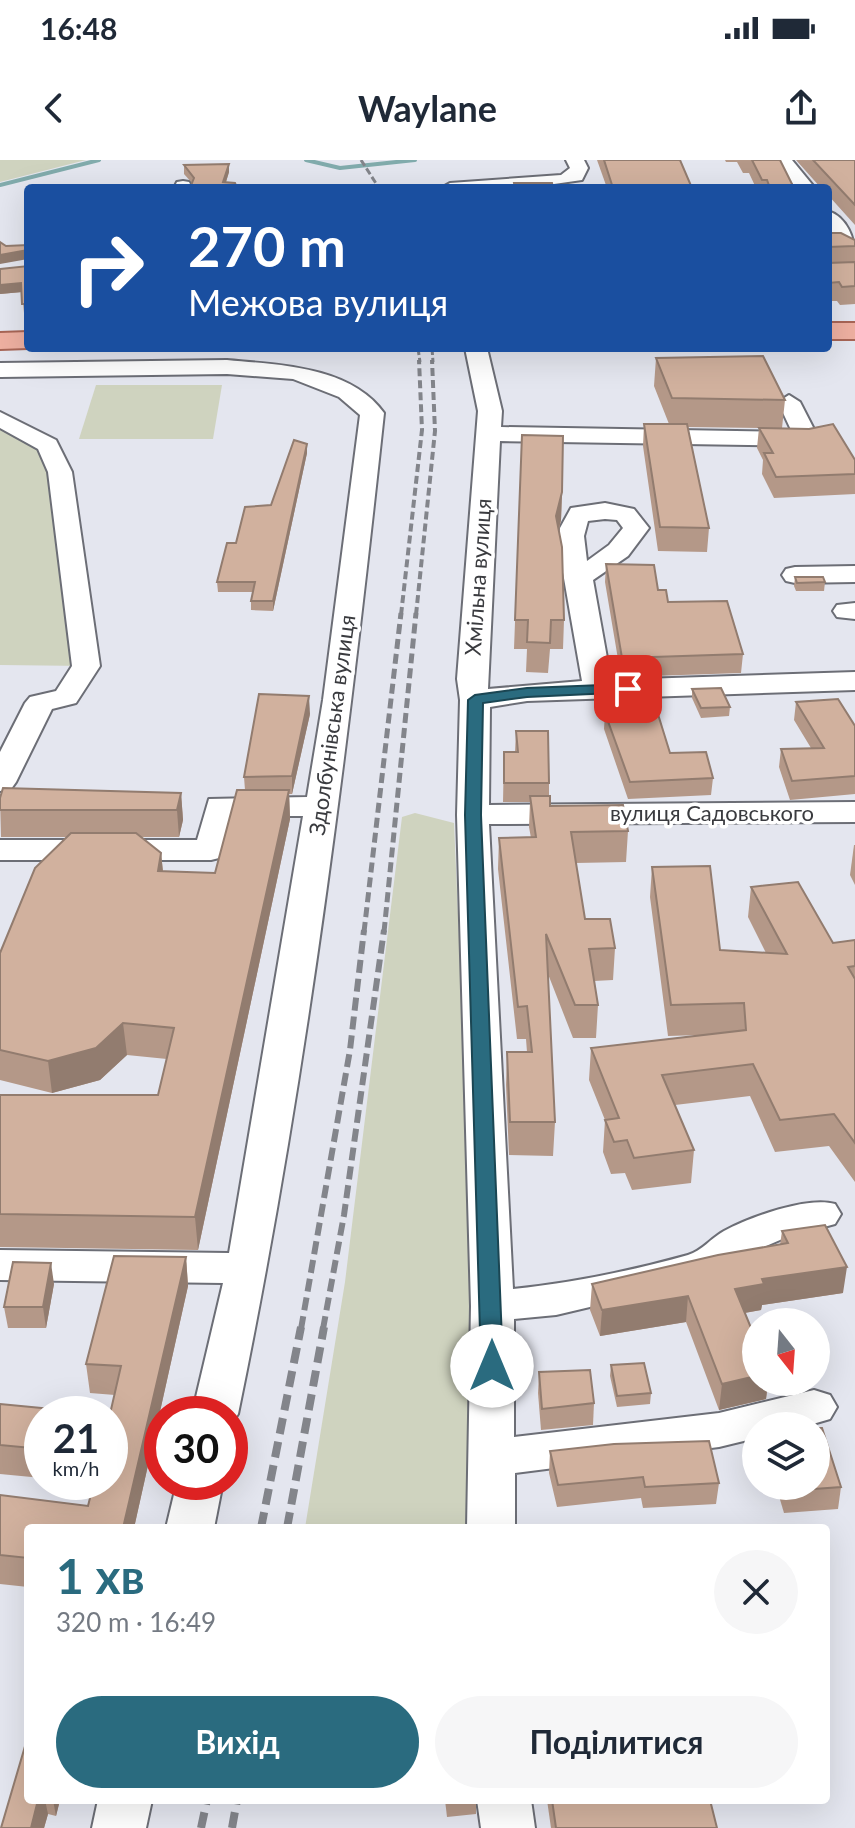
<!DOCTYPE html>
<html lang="uk">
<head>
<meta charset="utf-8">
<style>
  :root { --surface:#fff; --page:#f6f6f7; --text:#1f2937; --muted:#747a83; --accent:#2a6b7f }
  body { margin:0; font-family:Lato,sans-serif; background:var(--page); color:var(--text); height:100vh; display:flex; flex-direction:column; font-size:30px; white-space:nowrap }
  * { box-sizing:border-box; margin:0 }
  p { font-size:26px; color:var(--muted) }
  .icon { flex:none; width:44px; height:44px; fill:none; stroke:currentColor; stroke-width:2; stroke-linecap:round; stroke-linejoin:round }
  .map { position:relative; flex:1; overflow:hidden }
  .drawer { position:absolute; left:24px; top:1364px; width:806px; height:280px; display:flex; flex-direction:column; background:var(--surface); border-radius:8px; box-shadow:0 8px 32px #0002 }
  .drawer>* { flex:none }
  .hud { position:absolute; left:24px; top:24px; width:808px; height:168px; border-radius:8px; box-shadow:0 8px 32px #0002; background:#1a4fa0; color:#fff; overflow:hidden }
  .needle { width:52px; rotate:163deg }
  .tools { position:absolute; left:742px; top:1148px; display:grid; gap:16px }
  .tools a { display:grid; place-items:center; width:88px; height:88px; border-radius:50%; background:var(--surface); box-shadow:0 8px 32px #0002; font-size:40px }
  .speed { position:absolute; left:24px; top:1236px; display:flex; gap:16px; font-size:40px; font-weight:700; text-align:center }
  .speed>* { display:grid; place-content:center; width:104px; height:104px; border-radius:50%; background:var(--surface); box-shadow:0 8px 32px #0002; line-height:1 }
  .speed small { font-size:20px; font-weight:400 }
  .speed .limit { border:12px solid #d22; background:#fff; color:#111 }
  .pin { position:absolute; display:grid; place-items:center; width:68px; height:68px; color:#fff; margin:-34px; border-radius:16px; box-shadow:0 4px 12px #0006 }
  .me { position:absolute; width:88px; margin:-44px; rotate:0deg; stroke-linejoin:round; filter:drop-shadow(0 0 6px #0008) }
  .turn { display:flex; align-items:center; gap:28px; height:168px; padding:0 32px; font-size:36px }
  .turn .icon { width:104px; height:104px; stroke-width:2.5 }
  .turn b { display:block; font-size:56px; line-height:68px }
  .round { display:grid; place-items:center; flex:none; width:84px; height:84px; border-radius:42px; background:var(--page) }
  .head { display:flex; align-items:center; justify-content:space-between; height:136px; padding:0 32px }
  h1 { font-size:48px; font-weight:700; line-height:60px; color:var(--accent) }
  .cta { display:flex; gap:16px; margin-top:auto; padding:16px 32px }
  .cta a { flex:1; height:92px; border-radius:48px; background:var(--accent); color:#fff; font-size:32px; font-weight:700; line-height:92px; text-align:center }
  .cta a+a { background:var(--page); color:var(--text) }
  .status { display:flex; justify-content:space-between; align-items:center; height:56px; padding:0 40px; background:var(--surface); direction:ltr }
  .status svg { height:22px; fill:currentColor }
  header { display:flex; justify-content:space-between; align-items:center; height:104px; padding:0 32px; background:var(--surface); font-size:36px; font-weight:700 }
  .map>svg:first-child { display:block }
  .green { fill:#cfd3bf }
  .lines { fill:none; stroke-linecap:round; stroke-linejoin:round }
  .stream { stroke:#81abac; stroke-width:4 }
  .minor-casing { stroke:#6c6e76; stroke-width:4 }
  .major-casing { stroke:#a86556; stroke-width:4 }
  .minor { fill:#fff; fill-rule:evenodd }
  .major { fill:#eeb0a1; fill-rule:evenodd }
  .rail-far4 { stroke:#83858b; stroke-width:3; stroke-dasharray:7 3; stroke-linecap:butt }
  .rail-far3 { stroke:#83858b; stroke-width:4; stroke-dasharray:8 4; stroke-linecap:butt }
  .rail-far2 { stroke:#83858b; stroke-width:5; stroke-dasharray:10 5; stroke-linecap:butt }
  .rail-far1 { stroke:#83858b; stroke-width:6; stroke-dasharray:13 6; stroke-linecap:butt }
  .rail { stroke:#83858b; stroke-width:8; stroke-dasharray:16 8; stroke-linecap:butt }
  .wall { fill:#b49888 }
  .shaded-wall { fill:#927c6f }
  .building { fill:#d1b19e; stroke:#927c6f; stroke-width:2 }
  .route { fill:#2a6b7f; stroke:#1b4653; stroke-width:2 }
  .labels { text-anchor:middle; stroke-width:7; stroke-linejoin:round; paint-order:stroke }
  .street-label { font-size:22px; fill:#3a3b3f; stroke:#fff }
</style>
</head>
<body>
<div class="status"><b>16:48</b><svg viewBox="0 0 49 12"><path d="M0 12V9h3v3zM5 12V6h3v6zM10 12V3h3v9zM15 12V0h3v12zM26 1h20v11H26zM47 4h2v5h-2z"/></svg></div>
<header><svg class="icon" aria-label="back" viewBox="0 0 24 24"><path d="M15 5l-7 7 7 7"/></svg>Waylane<svg class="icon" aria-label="share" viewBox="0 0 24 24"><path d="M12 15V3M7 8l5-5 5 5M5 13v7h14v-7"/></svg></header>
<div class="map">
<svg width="855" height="1668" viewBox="0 0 855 1668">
  <rect width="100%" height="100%" fill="#e4e6ef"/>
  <g class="green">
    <polygon points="0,0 86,0 0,22"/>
    <polygon points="96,225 222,225 213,279 79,279"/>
    <polygon points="0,259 48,285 86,506 0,505"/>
    <polygon points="415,653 454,663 475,1143 469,1368 305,1368 345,1122 402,657"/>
  </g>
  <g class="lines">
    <g class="stream">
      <polyline points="306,0 340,8 415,0"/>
      <polyline points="0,25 99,0"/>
    </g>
    <defs>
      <g id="minor">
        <polygon points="566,0 584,0 588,8 582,20 526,28 441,28 450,23 561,15 570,8"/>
        <polygon points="774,0 792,0 815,28 796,28"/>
        <polygon points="183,21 189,22 192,28 174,28 177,22"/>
        <path d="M828,51C847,57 855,79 855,97C836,92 828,68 828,51Z"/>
        <path d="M465,188H487L502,251L501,267L792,272L778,242L789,235L800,242L819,279L807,286L500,281L488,529L582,521L558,384L560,368L571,348L605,343L634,349L649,368L628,396L593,420L611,520L855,512V530L527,541L490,547L489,645L855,642V662L489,664L513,1129C571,1123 631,1111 688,1095C702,1091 711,1078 724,1071C750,1057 808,1036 835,1044L841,1054L835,1064L787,1077L752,1092L721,1116L556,1155L514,1159V1277L719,1253L814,1230L830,1235L837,1247L830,1259L806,1266H756V1278L719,1287L515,1313V1368H467L471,1146L457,655L460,540L457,519L478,251ZM605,359L617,360L623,368L609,385L587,401L584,376L588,361Z"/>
        <path d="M227,200C279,205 350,206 384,253C348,588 306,924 238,1254L230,1266V1254H192L223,1123L0,1120V1090L229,1093L303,656H234L223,697L211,700H0V680H197L209,639L307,637L323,540L360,255L339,237L293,219L227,214L0,217V203Z"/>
        <polygon points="0,252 56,280 72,312 100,506 76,543 52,549 16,622 11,629 0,631 0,592 25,543 30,537 56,531 72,506 48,312 38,289 0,268"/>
        <polygon points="855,406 855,422 795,423 786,421 782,415 786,409 795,407"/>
        <polygon points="855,443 855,459 837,457 833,451 837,445"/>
        <polygon points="177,1322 223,1322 214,1368 166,1368"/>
        <polygon points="98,1640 152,1640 146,1668 92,1668"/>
        <polygon points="477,1640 531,1640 535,1668 481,1668"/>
      </g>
      <g id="major">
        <rect x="828" y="163" width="27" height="16"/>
        <polygon points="28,172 28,188 0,189 0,173"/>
      </g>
    </defs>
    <use href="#minor" class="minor-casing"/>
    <use href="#major" class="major-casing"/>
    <use href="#minor" class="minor"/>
    <use href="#major" class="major"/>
    <g class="rail-far4">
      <polyline points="361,0 379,28"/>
      <polyline points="418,188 420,202"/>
      <polyline points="432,188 433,202"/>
    </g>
    <g class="rail-far3">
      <polyline points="401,455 422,270 419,200"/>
      <polyline points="416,455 435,271 432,200"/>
    </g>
    <g class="rail-far2">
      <polyline points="364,772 401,453"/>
      <polyline points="384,772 416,453"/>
    </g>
    <g class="rail-far1">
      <polyline points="301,1169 350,890 364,770"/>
      <polyline points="323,1169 344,1055 384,770"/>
    </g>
    <g class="rail">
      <polyline points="261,1368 301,1167"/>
      <polyline points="287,1368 324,1167"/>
      <polyline points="201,1668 207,1640"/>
      <polyline points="232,1668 237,1640"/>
    </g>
  </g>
  <g class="wall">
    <polygon points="597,0 680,0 692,28 607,28"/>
    <polygon points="725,0 780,0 794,28 756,28 749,13 743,13 737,2 726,2"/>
    <polygon points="796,0 855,0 855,65 828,35 828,28 821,28"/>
    <polygon points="229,4 229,12 226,22 192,23 184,14 184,5"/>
    <polygon points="828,73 855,80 855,144 840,145 837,141 828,141"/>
    <polygon points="28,106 28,153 24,153 22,132 0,134"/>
    <polygon points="656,198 785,240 782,268 855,300 855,334 774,338 762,314 763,300 757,288 759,268 688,267 709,368 707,392 658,391 643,286 644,264 669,264 654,226"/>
    <polygon points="522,275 562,332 561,360 559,370 564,460 563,489 550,489 548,513 526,512 527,489 514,489"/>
    <polygon points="307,284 307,293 273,451 251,450 251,441 253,432 218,432 217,422 236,383 271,345"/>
    <polygon points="606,404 658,430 668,442 743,494 741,513 621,517 605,422"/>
    <polygon points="795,417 825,422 824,431 796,431 794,426"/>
    <polygon points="607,526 646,551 670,593 713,618 711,635 628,639 604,569 605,553 609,553 606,542"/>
    <polygon points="692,529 730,547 729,556 701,558 692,538"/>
    <polygon points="796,542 855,566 855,634 790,640 779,607 781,589 811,588 794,560"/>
    <polygon points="310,554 292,634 289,634 290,659 198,1090 0,1087 0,935 158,935 167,899 127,895 100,920 52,933 0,920 0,793 67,677 1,677 0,638 181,633 183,660 179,677 141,677 161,693 163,711 215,713 245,630 244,617"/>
    <polygon points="516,571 549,623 549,636 550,646 628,671 626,702 576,703 585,759 615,788 613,820 594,821 598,845 596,878 573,878 548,814 555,962 553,996 509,995 506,925 507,892 527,892 526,879 517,879 498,709 499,678 531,678 529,667 530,642 503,642 504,592 515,592"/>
    <polygon points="854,685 855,685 855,725 850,715"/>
    <polygon points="652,707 720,790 766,793 748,757 751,727 833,783 855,780 855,1022 829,986 775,992 750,936 675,945 694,990 691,1023 632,1030 625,1013 611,1014 603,992 605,960 589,920 591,888 701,875 668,876 650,737"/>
    <polygon points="782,1071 843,1133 762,1145 761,1150 745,1153 756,1222 768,1222 766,1239 719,1250 686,1162 600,1176 590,1150 592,1124 780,1085"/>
    <polygon points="186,1097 188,1126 134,1368 28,1368 28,1427 0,1424 0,1335 88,1346 94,1323 84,1322 110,1322 115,1235 90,1233 86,1204"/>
    <polygon points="54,1124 46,1168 8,1168 4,1147"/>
    <polygon points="611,1205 651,1233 650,1244 617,1247 610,1216"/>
    <polygon points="539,1212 594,1243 593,1265 541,1270 538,1233"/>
    <polygon points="0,1244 42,1254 42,1318 0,1314"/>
    <polygon points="550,1291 719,1323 716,1344 643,1348 641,1338 557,1347 549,1313"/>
    <polygon points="776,1326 841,1327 838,1349 784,1353"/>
    <polygon points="28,1640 60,1640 56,1656 48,1654 44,1668 1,1668"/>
    <polygon points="445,1640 476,1640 476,1654 447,1657"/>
    <polygon points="547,1640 710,1640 717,1668 551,1668"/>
  </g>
  <g class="shaded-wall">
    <polygon points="229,4 229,12 224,28 223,22"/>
    <polygon points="28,90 28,99 0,104 0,95"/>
    <polygon points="21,123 22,132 0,134 0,125"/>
    <polygon points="307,284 307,293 273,451 273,441"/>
    <polygon points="562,332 561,360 555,384 556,356"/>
    <polygon points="309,536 310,554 292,634 292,616"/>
    <polygon points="289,630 290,659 198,1090 195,1057"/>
    <polygon points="181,633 183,660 179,677 177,650"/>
    <polygon points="161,693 164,723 158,711"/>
    <polygon points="123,863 127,895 100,920 52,933 48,901"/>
    <polygon points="186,1097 188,1126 134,1368 123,1368"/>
    <polygon points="51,1103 54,1124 46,1168 43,1147"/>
    <polygon points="847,1107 843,1133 762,1145 761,1150 732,1155 735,1129 762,1119"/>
    <polygon points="688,1136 686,1162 600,1176 602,1150"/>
    <polygon points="756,1216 756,1222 768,1222 766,1239 719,1250 722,1224"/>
    <polygon points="38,1640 45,1640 48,1654 44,1668 31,1668"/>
    <polygon points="53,1640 60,1640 56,1656"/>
  </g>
  <g class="building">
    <polygon points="604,0 680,0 692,28 613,28"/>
    <polygon points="752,0 780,0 794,28 770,28 767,20 762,20"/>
    <polygon points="813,0 855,0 855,45"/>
    <polygon points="229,4 223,22 235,23 237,28 190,28 194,18 184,5"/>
    <polygon points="514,23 552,23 553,28 515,28"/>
    <polygon points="828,73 841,73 855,80 855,86 828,87"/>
    <polygon points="0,82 6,86 28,85 28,90 0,95"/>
    <polygon points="855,102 855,126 842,127 839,122 828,123 828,103"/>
    <polygon points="28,106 28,144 22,144 21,123 0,125 0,109"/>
    <polygon points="763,196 785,240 672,238 656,198"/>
    <polygon points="644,264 687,264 709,368 660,367"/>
    <polygon points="833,264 855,300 855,314 776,317 764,293 773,293 759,268 809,269"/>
    <polygon points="522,275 563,276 562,332 556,356 562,387 564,460 551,460 550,483 527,482 528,460 515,460"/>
    <polygon points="294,280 307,284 273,441 251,441 255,422 217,422 227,383 236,383 245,347 271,345"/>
    <polygon points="606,404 654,405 658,430 666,430 668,442 727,441 743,494 622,498"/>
    <polygon points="795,417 823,417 825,422 797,423"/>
    <polygon points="637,525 646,551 657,551 670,593 706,592 713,618 630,622 605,553 615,553 607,526"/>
    <polygon points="721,528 730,547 701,548 692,529"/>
    <polygon points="259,534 309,536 292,616 244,617"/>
    <polygon points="838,539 855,566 855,616 792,621 781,589 824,588 796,542"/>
    <polygon points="516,571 548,571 549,623 504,623 504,592 518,592"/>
    <polygon points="3,628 181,633 177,650 0,650 0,638"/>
    <polygon points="237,630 289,630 195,1057 0,1054 0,935 158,935 174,868 123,863 96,888 48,901 0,890 0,793 35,708 71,673 136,673 161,693 158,711 215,713"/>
    <polygon points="530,636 550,636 550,646 623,645 628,671 571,672 585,759 610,759 615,788 589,789 598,845 575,845 546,774 555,962 510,962 507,892 532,892 527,846 518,847 499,678 536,677"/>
    <polygon points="710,706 720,790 787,794 751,727 798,722 833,783 855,780 855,806 848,807 855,819 855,983 834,954 780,960 753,904 662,915 694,990 634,998 627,980 614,982 605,960 619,958 591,888 746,870 744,843 671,845 652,707"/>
    <polygon points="825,1065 847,1107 762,1119 764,1124 735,1129 756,1180 756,1216 722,1224 688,1136 602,1150 592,1124 718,1095 788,1083 782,1071"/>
    <polygon points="114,1096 186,1097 123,1368 28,1368 28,1398 0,1395 0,1335 88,1346 94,1322 110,1322 110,1254 121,1206 86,1204"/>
    <polygon points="13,1102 51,1103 43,1147 4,1147"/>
    <polygon points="644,1203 651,1233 617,1236 611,1205"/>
    <polygon points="590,1210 594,1243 542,1249 539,1212"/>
    <polygon points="0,1244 104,1254 42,1254 42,1289 0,1285"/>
    <polygon points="816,1268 822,1268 841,1327 787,1331 786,1326 816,1326"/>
    <polygon points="709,1281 719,1323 645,1327 643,1317 558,1325 550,1291 614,1284"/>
    <polygon points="28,1576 28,1640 38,1640 31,1668 1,1668"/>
    <polygon points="552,1640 710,1640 717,1668 556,1668"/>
  </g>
  <polygon class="route" points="628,524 633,525 633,532 527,537 483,543 481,655 503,1206 492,1215 481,1206 465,655 468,540 475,535 527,528"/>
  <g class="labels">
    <g class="street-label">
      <text transform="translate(478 417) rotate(-86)" y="8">Хмільна вулиця</text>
      <text transform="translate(332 565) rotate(-82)" y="8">Здолбунівська вулиця</text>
      <text x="712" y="661">вулиця Садовського</text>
    </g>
  </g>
</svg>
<div class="tools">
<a><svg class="needle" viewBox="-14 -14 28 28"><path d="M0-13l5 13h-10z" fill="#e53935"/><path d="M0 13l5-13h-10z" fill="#747a83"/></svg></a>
<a><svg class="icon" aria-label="layers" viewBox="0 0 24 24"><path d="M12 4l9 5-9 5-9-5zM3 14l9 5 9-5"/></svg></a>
</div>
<div class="speed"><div>21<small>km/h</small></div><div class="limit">30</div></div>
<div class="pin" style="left:628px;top:529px;background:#d93025"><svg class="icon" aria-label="arrive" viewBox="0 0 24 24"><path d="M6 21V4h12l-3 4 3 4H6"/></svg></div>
<svg class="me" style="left:492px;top:1206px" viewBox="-20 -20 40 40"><circle r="19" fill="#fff"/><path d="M0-13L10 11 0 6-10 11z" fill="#2a6b7f"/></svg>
<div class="hud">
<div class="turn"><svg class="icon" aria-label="right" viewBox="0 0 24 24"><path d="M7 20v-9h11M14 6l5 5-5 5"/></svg><div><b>270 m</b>Межова вулиця</div></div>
</div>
<section class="drawer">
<div class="head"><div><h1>1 хв</h1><p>320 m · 16:49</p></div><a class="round"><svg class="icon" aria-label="close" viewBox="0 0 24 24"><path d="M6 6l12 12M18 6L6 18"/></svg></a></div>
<div class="cta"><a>Вихід</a><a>Поділитися</a></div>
</section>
</div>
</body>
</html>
